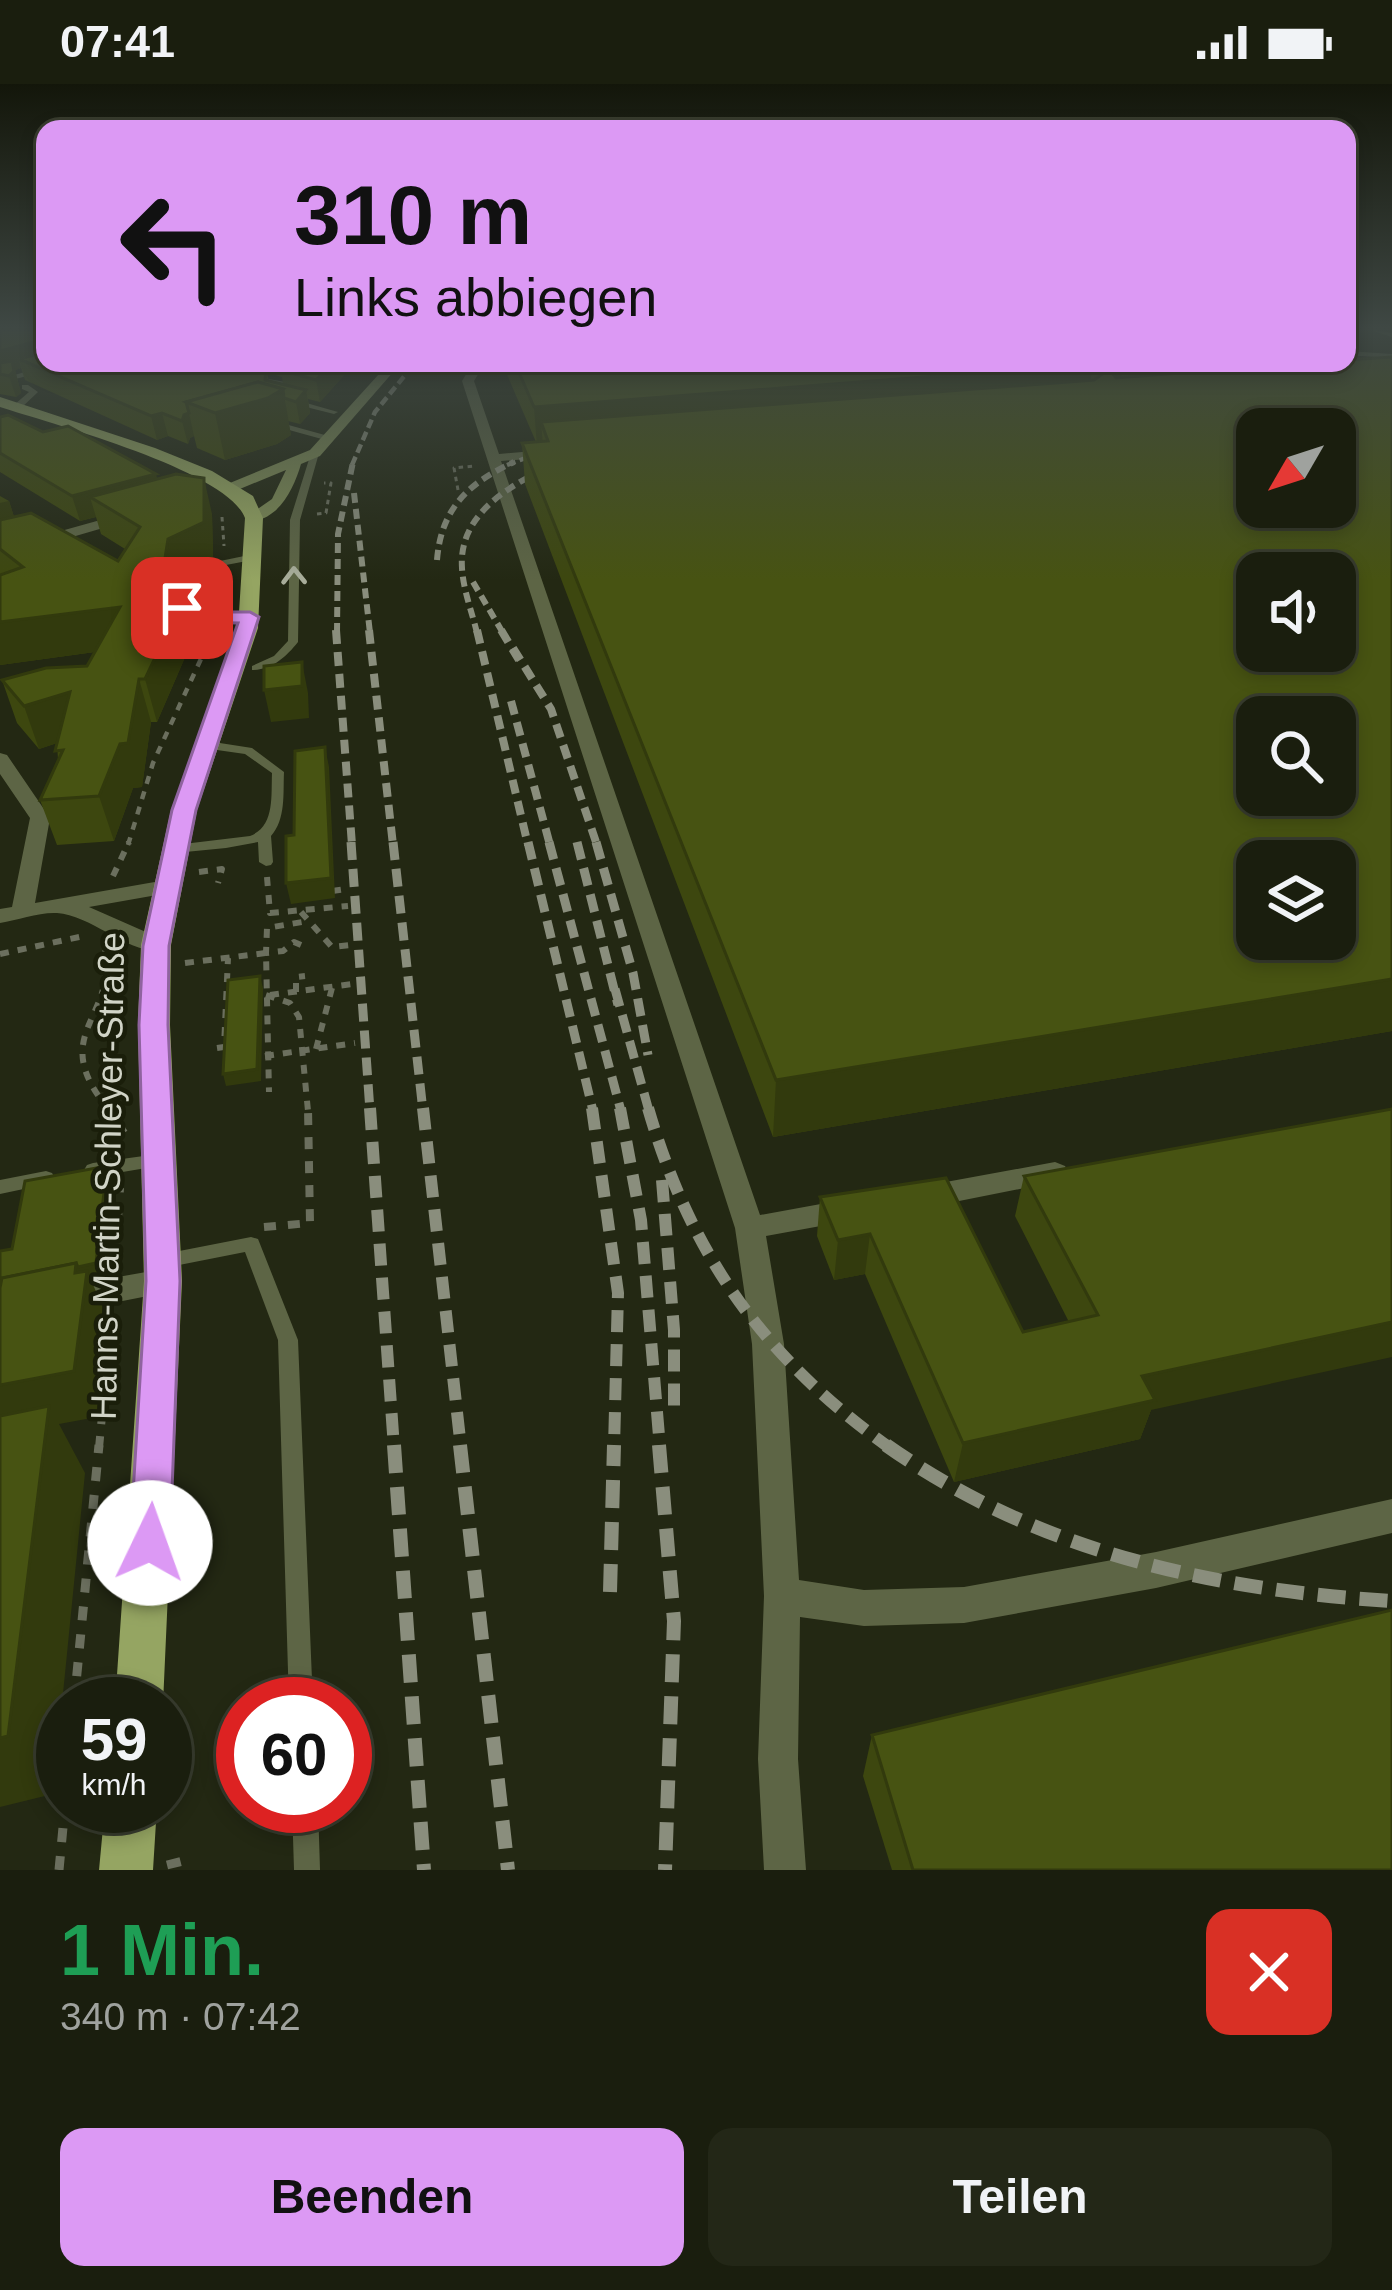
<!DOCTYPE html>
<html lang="de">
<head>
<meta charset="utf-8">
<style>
  :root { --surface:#1a1e0e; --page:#232717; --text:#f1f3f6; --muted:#9fa29e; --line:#383c2e; --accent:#dc99f4 }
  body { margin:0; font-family:Helvetica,sans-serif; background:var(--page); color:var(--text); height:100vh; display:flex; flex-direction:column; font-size:45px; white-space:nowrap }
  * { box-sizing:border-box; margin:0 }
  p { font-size:39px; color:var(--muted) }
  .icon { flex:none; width:66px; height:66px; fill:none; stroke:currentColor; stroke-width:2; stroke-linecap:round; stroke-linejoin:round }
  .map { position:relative; height:1786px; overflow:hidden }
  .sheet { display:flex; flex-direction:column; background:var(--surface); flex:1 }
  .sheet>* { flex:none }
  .banner { position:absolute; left:36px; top:36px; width:1320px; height:252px; border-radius:24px; box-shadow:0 6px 18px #0003,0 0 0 3px var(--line); background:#dc99f4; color:#111; overflow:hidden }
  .needle { width:78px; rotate:231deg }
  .tools { position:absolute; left:1236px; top:324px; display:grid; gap:24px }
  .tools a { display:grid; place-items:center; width:120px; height:120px; border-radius:24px; background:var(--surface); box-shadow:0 6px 18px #0003,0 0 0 3px var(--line); font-size:60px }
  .speed { position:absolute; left:36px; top:1593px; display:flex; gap:24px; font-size:60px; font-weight:700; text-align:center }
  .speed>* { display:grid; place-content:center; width:156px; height:156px; border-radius:50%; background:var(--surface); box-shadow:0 6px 18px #0003,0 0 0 3px var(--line); line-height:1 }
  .speed small { font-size:30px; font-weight:400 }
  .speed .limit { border:18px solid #d22; background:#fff; color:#111 }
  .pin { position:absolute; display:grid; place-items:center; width:102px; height:102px; color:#fff; margin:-51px; border-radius:24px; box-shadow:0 6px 18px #0006 }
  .me { position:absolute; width:132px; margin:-66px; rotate:3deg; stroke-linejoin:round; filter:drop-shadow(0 0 9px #0008) }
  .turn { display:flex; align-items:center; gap:42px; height:252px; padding:0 60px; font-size:54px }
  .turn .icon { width:156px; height:156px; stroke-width:2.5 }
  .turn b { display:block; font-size:84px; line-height:102px }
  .round { display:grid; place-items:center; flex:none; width:126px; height:126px; border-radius:24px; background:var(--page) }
  .head { display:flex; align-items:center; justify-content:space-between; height:204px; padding:0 60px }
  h1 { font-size:72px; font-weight:800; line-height:90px; color:#1e9e55 }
  .button { display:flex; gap:24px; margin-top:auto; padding:24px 60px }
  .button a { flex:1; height:138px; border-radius:24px; background:var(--accent); color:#111; font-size:48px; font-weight:800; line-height:138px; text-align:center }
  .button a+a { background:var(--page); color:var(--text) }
  .status { display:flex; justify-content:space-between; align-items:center; height:84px; padding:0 60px; background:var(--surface); direction:ltr }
  .status svg { height:33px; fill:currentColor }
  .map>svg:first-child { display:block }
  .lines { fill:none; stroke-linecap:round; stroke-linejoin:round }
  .path-far4 { stroke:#6b6f5e; stroke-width:3; stroke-dasharray:4.5 4.5; stroke-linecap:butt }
  .path-far3 { stroke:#6b6f5e; stroke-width:4.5; stroke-dasharray:8 8; stroke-linecap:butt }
  .path-far2 { stroke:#6b6f5e; stroke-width:6; stroke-dasharray:9 9; stroke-linecap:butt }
  .path-far1 { stroke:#6b6f5e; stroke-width:8; stroke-dasharray:12 12; stroke-linecap:butt }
  .path { stroke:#6b6f5e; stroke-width:9; stroke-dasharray:14 14; stroke-linecap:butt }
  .service { fill:#5d6545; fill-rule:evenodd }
  .minor { fill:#5d6545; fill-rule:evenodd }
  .secondary { fill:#7d8a56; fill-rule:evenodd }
  .primary { fill:#95a562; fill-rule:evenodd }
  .rail-far5 { stroke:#8a8e7d; stroke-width:4.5; stroke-dasharray:9 4.5; stroke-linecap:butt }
  .rail-far4 { stroke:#8a8e7d; stroke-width:6; stroke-dasharray:10 6; stroke-linecap:butt }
  .rail-far3 { stroke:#8a8e7d; stroke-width:8; stroke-dasharray:14 8; stroke-linecap:butt }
  .rail-far2 { stroke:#8a8e7d; stroke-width:9; stroke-dasharray:18 9; stroke-linecap:butt }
  .rail-far1 { stroke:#8a8e7d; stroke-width:12; stroke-dasharray:22 12; stroke-linecap:butt }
  .rail { stroke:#8a8e7d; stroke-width:14; stroke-dasharray:28 14; stroke-linecap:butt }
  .wall { fill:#3d470f; fill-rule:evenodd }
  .shaded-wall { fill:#323a0d }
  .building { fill:#475312; stroke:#323a0d; stroke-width:3; fill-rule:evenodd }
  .oneway { stroke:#a8ad9a }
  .route { fill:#dc99f4; stroke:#8f639f; stroke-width:3 }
  .labels { text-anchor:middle; stroke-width:9; stroke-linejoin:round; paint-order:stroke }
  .street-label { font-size:36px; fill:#d1d4c7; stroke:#1a1e0a }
</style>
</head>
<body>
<div class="status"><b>07:41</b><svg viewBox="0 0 49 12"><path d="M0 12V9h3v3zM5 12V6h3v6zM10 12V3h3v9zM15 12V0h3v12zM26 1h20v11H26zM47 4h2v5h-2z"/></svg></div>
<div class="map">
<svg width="1392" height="1786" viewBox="0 0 1392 1786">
  <rect width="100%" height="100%" fill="#232813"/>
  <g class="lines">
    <g class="path-far4">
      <polyline points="458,406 454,384 474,382"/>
      <polyline points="317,430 326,429 331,399 324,399"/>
      <polyline points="222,433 224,462"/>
    </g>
    <polyline class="path-far3" points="128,761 153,679 212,551"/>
    <g class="path-far2">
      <polyline points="199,788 222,785 218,799"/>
      <polyline points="113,792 129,758"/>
      <polyline points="267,793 270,829 348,822"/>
      <polyline points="332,807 346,805"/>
      <polyline points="301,828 332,863 350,861"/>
      <polyline points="301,861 294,858 283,867 266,869 267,844 308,837"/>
      <path d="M105,866C117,936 45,950 110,1027"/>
      <polyline points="0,870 84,852"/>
      <polyline points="185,879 266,869 269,1008"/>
      <polyline points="296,908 296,893 305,892"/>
      <polyline points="266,911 290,919 299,933 308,1027"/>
      <polyline points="270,911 352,900"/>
      <polyline points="217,964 224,963 228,874"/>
      <polyline points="316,965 332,904"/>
      <polyline points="265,972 355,959"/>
    </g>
    <g class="path-far1">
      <polyline points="108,1024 124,1049"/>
      <polyline points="264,1143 310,1139 308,1024"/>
      <polyline points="115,1180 120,1104"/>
      <polyline points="99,1364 111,1235"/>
    </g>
    <g class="path">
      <polyline points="74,1620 99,1361"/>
      <polyline points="167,1781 187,1776"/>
      <polyline points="59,1786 65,1722"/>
    </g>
    <g class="service">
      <polygon points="1373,246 1392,249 1392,253 1374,247"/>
      <polygon points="1347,267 1392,270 1392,274 1347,271"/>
      <polygon points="43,283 46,287 0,299 0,295"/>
      <polygon points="247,291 285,298 278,311 338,328 334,330 270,314 277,301 247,295"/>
      <polygon points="22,301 28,301 38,308 20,325 14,325 14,321 29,308 22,305"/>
      <polygon points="274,337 332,353 333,355 329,357 271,341 270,339"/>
      <path d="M315,367L319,369L300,436L298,558C286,573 272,586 252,586V582L274,572L288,557L290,436L311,369Z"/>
      <polygon points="254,470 259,473 257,475 226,481 190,498 187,524 195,531 250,530 254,531 254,535 193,537 178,527 182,494 220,477"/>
      <path d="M207,657L252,664L284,688C283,710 286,735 271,752L273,778L271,781L266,782L259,778L258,758L226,764L175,769L168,765L175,761L250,752C275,742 271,713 272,689L245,670L203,664L201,661Z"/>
      <polygon points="158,1070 164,1071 167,1076 164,1081 93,1093 87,1091 84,1086 87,1081 93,1079"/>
      <polygon points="46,1087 52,1089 55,1094 52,1099 0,1110 0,1096"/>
      <polygon points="251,1153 258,1155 260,1160 298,1256 313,1620 289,1620 278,1256 245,1168 164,1184 157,1182 155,1177 157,1172 164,1170"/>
      <polygon points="292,1722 318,1722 320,1786 294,1786"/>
    </g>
    <g class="minor">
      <polygon points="473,279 485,279 474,297 499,370 556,365 563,369 556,373 501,377 760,1131 848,1115 858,1118 862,1126 858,1134 848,1137 766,1152 784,1260 799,1496 864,1506 964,1503 1156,1468 1392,1415 1392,1449 1156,1504 964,1539 864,1542 800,1533 798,1675 806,1786 764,1786 758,1675 764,1512 752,1260 735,1144 462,297"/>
      <polygon points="129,428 134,429 134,435 0,474 0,464"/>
      <path d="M0,669L7,671L50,734L35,819L166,796L174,798L177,803L174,808L89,823L164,856L168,861L164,866C132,873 92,831 57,829C39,828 18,836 0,839V825L12,823L30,734L0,690Z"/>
      <polygon points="1055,1078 1065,1082 1069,1089 1065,1096 924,1124 914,1121 910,1113 914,1105 924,1102"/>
      <polygon points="163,1185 174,1188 178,1197 174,1206 163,1209 67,1228 56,1224 52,1215 56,1206 67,1202"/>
    </g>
    <path class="secondary" d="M389,279H401L320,372L301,380C294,404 279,437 249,437V431L272,415L286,386L235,407H225V401L310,366Z"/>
    <g class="primary">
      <path d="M0,313L155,364L212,387L253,412L263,434L258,544L197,726L171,861L170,941L182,1197L163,1620H115L144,1197L138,941L141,861L171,726L238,544L245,434C227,386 52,340 0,323Z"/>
      <polygon points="105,1722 157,1722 153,1786 99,1786"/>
    </g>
    <g class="rail-far5">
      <polyline points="352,381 375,328 415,279"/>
      <polyline points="507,381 555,363"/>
      <polyline points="552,381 557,379"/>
    </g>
    <g class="rail-far4">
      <polyline points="354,409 370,549"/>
      <path d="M437,476C441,425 468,399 514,378"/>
      <polyline points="473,498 503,549"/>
      <polyline points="337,549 338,450 353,378"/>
      <path d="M477,549C472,528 463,505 462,484C458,428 514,399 557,379"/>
    </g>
    <g class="rail-far3">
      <polyline points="336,546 352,761"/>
      <polyline points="369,546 393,761"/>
      <polyline points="477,546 528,761"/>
      <polyline points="501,546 519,576"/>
      <polyline points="513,564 551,625 597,761"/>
      <polyline points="511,617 550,761"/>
    </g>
    <g class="rail-far2">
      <polyline points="351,758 370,1027"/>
      <polyline points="393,758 423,1027"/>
      <polyline points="528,758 593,1027"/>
      <polyline points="549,758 621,1027"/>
      <polyline points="577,758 618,921"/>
      <polyline points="596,758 633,889 648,971"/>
      <polyline points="615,905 649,1027"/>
    </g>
    <g class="rail-far1">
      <polyline points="370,1024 394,1364"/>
      <polyline points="423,1024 461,1364"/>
      <polyline points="592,1024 618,1209 614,1364"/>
      <polyline points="620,1024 641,1136 660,1364"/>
      <path d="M648,1024C691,1172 765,1275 890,1364"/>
      <polyline points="662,1096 674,1246 674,1330"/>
    </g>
    <g class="rail">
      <polyline points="394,1361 424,1786"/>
      <polyline points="460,1361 508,1786"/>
      <polyline points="659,1361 674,1537 665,1786"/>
      <path d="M886,1361C1036,1467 1211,1506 1392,1517"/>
      <polyline points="610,1508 614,1361"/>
    </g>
  </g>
  <g class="wall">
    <path d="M0,246L45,279H355L320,318L308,315L310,329L300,340L288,337L291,351L277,360L225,376L197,364L194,352L190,354L188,360L168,352L157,356L25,296L21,284L15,286L21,309L16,313L0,310ZM267,289L282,293L283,301L269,297Z"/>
    <polygon points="1392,273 1392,947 773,1053 525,400 522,359 536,358 505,286 505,279 1347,279"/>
    <polygon points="0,333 43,348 157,395 212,430 213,475 178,493 177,498 180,501 189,502 190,506 212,492 206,526 194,523 199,541 157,638 151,638 142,703 133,704 114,757 57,761 40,716 58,676 57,659 39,665 17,639 2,596 87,582 95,568 0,581 0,412 9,417 14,433 118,477 125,465 101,450 96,433 80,437 0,388"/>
    <polygon points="1024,1092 1151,1326 1140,1355 954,1398 865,1190 834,1196 817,1152 820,1113 1023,1248 1069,1238 1015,1132"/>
    <polygon points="872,1651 1392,1786 892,1786 863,1692"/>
  </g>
  <g class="shaded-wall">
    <polygon points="45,255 45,277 19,275 21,284 15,286 21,309 16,313 9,292 0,290 0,267"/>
    <polygon points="332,279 355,279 320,318 316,296"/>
    <polygon points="1120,279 1124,279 1117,315 1107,282"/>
    <polygon points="1093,280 1087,317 541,338 543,362 537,362 534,323"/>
    <polygon points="283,305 291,351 277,360 225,376 215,329"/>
    <polygon points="306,306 310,329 300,340 296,318"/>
    <polygon points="162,329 168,352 157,356 151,332"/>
    <polygon points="189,329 194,352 190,354 188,360 182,337 184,331"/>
    <polygon points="156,390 162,414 90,413 96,433 80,437 72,412"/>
    <polygon points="204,394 212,430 213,475 178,493 174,526 163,487 168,455"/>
    <polygon points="9,417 21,454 0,460 0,419"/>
    <polygon points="210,483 212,492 206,526 203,516"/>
    <polygon points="189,502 199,541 157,638 145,595"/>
    <polygon points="120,523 131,563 0,581 0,538"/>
    <polygon points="302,578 308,609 309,634 271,638 264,606"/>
    <polygon points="139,595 151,638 142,703 133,704 114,757 99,712"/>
    <polygon points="70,608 84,650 39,665 24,622"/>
    <polygon points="325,663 329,683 335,814 291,820 286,799"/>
    <polygon points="260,892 263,904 261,997 226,1002 223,990"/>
    <polygon points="1392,895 1392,947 773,1053 776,996"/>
    <polygon points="107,1082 112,1095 101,1192 90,1194 108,1234 97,1333 59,1340 85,1389 53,1710 0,1723 0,1197"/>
    <polygon points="870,1150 865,1190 834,1196 838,1156"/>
    <polygon points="1392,1238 1392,1273 1151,1326 1140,1355 954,1398 963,1359 1142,1292"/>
  </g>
  <g class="building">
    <polygon points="0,246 45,246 45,255 0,267"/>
    <polygon points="45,268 45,279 252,279 266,282 265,296 306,306 296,318 284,314 283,305 258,298 186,318 189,329 184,331 182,337 162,329 151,332 19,275"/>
    <path d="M1392,273V895L776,996L522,359L548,357L541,338L1094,296L1104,289L1093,280L534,323L515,279H1120L1107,282L1116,294L1310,279H1347V276ZM1257,345H1335V423H1257ZM1257,489H1335V567H1257ZM1257,633H1335V711H1257ZM1257,777H1335V855H1257Z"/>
    <polygon points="12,277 14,287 9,292 0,290 0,279"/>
    <polygon points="281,279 332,279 316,296 281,286"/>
    <polygon points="1135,279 1291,279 1155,289"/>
    <polygon points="258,298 283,305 268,314 215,329 186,318"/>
    <polygon points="8,331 43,348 68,342 156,390 72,412 0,369 0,333"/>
    <polygon points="176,390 204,394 204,438 168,455 163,487 180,501 189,502 145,595 139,595 128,659 120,660 99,712 40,716 63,666 55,667 70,608 24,622 2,596 46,584 87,582 120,523 0,538 0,491 23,483 0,465 0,436 31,429 118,477 140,443 90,413"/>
    <polygon points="210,483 203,516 192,513 190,506 192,491"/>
    <polygon points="302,578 302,602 264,606 264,582"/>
    <polygon points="325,663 331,794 286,799 286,752 294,751 295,667"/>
    <polygon points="260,892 257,985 223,990 228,896"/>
    <polygon points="1392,1025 1392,1238 1142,1292 1155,1316 963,1359 870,1150 838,1156 820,1113 946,1094 1023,1248 1098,1231 1024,1092"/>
    <polygon points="107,1082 96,1179 78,1183 76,1179 2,1194 0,1197 0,1167 12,1165 25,1097"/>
    <polygon points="76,1179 75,1189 87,1187 74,1287 0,1301 0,1204 2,1194"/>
    <polygon points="49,1322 8,1652 0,1654 0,1332"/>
    <polygon points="1392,1526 1392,1786 913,1786 872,1651"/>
  </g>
  <defs><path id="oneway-chevron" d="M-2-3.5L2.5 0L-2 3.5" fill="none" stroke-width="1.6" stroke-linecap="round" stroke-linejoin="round" transform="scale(3)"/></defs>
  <use class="oneway" href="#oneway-chevron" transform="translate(294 492) rotate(-91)"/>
  <linearGradient id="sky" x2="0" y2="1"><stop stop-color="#13160a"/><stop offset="0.49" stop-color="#3f4844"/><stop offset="1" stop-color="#3f4844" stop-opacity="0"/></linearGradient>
  <rect width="1392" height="497" fill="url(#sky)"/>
  <polygon class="route" points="182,519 197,528 250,528 259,533 196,726 169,862 168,941 180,1197 170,1459 164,1472 150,1478 136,1472 130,1459 146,1197 139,941 143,862 172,726 238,539 186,538 173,524"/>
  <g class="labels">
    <g class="street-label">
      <text transform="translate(107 1092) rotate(-89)" y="13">Hanns-Martin-Schleyer-Straße</text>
    </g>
  </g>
</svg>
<div class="tools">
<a><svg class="needle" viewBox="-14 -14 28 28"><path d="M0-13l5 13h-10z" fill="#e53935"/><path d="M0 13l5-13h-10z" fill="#9fa29e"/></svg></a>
<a><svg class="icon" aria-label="sound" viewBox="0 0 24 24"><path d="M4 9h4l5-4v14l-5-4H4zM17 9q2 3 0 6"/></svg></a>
<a><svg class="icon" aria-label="search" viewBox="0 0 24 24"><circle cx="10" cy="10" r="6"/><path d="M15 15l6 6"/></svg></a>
<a><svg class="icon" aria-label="layers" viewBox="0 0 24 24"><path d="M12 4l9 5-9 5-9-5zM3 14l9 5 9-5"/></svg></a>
</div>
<div class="speed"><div>59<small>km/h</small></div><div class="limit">60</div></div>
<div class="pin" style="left:182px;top:524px;background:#d93025"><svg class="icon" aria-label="arrive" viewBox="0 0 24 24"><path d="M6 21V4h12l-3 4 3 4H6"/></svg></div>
<svg class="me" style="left:150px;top:1459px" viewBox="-20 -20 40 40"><circle r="19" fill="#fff"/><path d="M0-13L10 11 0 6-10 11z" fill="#dc99f4"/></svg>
<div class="banner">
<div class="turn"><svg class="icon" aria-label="left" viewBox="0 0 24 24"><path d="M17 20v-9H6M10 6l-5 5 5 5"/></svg><div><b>310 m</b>Links abbiegen</div></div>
</div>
</div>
<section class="sheet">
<div class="head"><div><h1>1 Min.</h1><p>340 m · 07:42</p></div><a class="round" style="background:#d93025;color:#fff"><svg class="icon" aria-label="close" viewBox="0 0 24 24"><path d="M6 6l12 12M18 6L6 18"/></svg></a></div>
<div class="button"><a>Beenden</a><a>Teilen</a></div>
</section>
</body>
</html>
